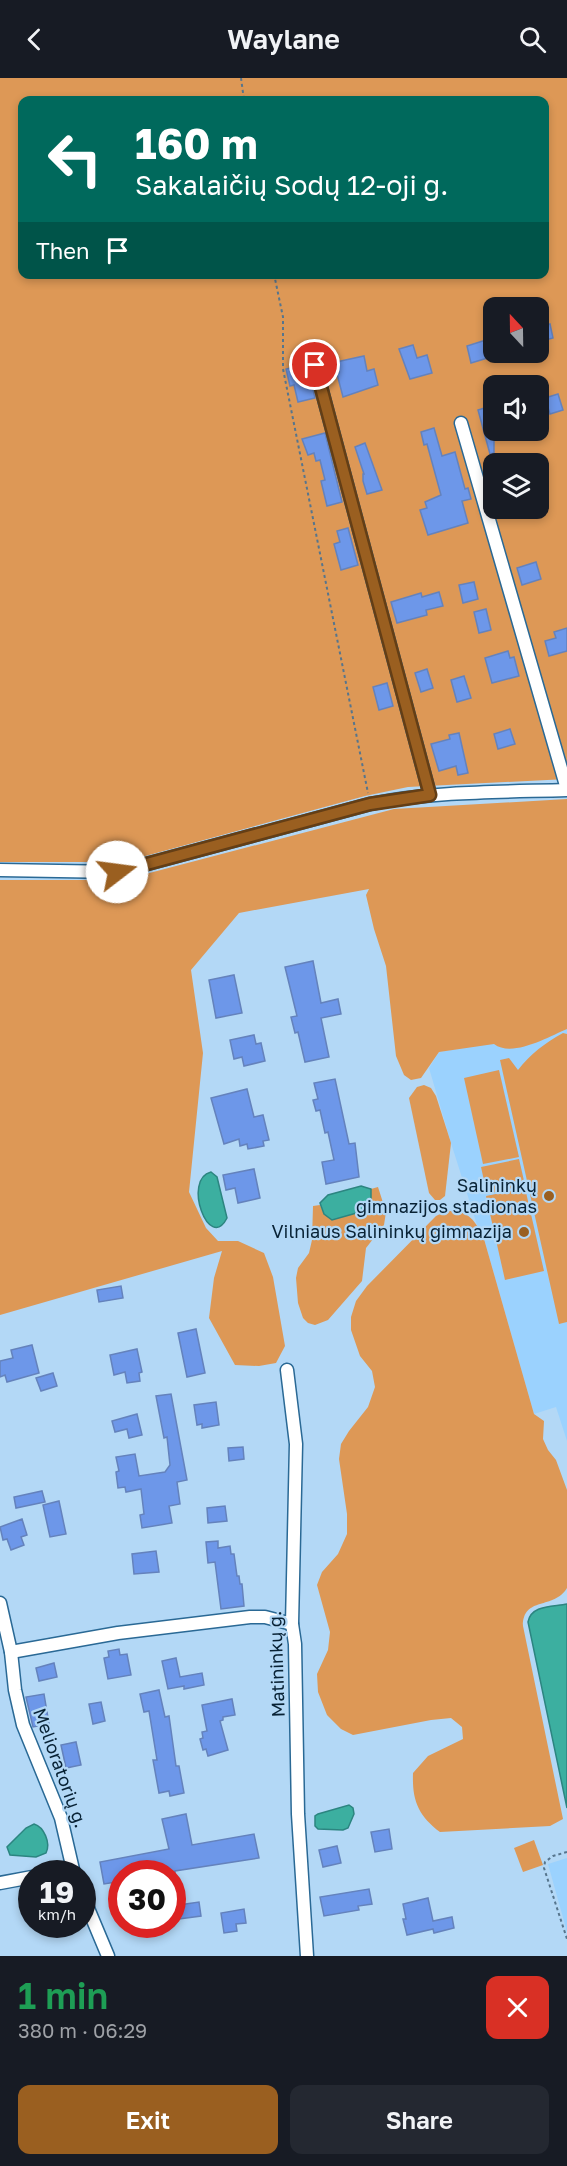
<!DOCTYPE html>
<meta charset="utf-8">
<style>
:root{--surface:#171b24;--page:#242831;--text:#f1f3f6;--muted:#9ea1a6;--accent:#9a5f20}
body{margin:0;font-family:"Golos Text",sans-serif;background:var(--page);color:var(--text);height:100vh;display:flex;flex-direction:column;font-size:22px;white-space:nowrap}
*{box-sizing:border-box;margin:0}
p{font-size:20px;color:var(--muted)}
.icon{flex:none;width:33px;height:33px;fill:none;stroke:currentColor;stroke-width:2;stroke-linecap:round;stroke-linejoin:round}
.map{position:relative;height:1878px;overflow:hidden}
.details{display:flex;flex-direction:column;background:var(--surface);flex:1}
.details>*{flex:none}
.banner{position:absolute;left:18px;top:18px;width:531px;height:183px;border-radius:12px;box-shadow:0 3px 9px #0003;background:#00695c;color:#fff;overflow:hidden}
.needle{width:39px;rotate:338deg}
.fabs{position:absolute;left:483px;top:219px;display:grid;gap:12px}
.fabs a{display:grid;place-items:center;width:66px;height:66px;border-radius:12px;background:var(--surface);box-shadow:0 3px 9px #0003;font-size:30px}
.speed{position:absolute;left:18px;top:1782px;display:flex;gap:12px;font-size:30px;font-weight:700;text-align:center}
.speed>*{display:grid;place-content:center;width:78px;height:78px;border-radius:50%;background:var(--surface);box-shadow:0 3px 9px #0003;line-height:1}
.speed small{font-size:15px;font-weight:400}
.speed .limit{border:9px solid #d22;background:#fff;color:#111}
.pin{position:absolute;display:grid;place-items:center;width:51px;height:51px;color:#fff;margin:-26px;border:3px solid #fff;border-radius:50%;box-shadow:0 2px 6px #0007}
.me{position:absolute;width:66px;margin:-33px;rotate:75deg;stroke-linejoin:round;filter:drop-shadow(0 0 4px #0008)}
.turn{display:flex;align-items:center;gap:21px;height:126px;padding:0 18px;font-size:27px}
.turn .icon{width:78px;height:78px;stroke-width:2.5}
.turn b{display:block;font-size:42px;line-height:51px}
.then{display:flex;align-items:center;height:57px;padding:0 18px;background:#0003;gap:12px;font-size:22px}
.round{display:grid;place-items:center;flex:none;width:63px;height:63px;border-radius:12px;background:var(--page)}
.overview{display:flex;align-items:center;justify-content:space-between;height:102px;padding:0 18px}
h1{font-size:36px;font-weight:600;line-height:45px;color:#1e9e55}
.cta{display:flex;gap:12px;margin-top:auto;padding:12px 18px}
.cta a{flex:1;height:69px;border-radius:12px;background:var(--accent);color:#fff;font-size:24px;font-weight:600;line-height:69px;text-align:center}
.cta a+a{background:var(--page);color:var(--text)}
header{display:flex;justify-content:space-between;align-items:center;height:78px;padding:0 18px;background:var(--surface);font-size:27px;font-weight:600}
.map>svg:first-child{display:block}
.built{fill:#9bd2fe}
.green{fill:#dd9856;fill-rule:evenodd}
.water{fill:#3cafa0;stroke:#2c8580;stroke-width:1.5}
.building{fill:#6d97e9;stroke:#6482bc;stroke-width:1.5}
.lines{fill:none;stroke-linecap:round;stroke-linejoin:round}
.minor-casing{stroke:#2a6995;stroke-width:15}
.path{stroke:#56758d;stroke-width:2;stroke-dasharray:3 3;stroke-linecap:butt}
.minor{stroke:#fff;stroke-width:12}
.route-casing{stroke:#643e15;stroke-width:15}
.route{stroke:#9a5f20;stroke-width:10}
.poi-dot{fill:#9a5f20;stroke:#b3d8f6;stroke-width:2}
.labels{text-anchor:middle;stroke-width:4.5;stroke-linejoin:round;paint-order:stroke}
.poi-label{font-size:18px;fill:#082235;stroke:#b3d8f6;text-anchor:end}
.street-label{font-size:18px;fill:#082235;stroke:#b3d8f6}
</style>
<header><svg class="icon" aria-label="back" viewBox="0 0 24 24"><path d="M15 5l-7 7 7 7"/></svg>Waylane<svg class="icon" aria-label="search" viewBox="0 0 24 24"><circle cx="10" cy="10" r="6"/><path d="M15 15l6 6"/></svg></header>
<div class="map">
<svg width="567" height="1878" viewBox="0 0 567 1878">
<rect width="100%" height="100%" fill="#b3d8f6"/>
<!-- built -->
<g class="built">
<path d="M567 951V1363L556 1329 534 1336 484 1161 477 1147 451 1065 429 990 439 974 494 965 529 967Z"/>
<path d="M567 1780V1854L548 1786Z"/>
</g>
<!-- green -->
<g class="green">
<path d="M0 0H567V701L408 709 365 718 138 780 87 784H0ZM22 22H544V196H22ZM494 230H538V274H494ZM494 308H538V352H494ZM494 386H538V430H494Z"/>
<path d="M567 721V951C548 959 512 980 494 966L439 974 421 1000 411 1002 404 997 396 978 386 888 374 851 366 817 369 811 239 835 191 892 203 975 189 1114 206 1150 218 1163H238L264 1175 273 1199 285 1268 276 1285 259 1288 235 1287 209 1240 214 1200 222 1173 0 1237V802H106L138 798 394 731Z"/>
<path d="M563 955 567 956V1244L559 1246 500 982 509 980 518 992C530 976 545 965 563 955Z"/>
<path d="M499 992 519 1079 483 1086 464 1000Z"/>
<path d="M424 1007 431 1010 436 1018 451 1065 445 1118 440 1122H435L429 1115 409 1020 417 1009Z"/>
<path d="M519 1081 525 1107 487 1116 481 1089Z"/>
<path d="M378 1109 386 1134 384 1147 366 1170 362 1203 328 1242 315 1247 308 1245 303 1240 298 1225 296 1200 298 1190 309 1175 312 1162 313 1128 320 1127 324 1136 371 1124V1111Z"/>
<path d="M525 1110 544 1193 505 1202 486 1118Z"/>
<path d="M446 1133C469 1132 475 1142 484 1161L534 1336 544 1343 543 1361 548 1372 556 1382 567 1412V1510C554 1532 523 1518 523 1548L563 1741 550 1748 440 1754C418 1737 412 1722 413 1695L428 1678 463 1661 462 1649 451 1640 431 1642 353 1657 341 1651 327 1637 318 1614 317 1596 328 1572 330 1554 317 1507 322 1494 338 1476 347 1456V1436L339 1381 341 1366 349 1353 368 1329 375 1309 372 1293 360 1278 351 1252V1239L356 1223 367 1208 436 1138Z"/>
<path d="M534 1762 543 1787 523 1794 514 1770Z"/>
</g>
<!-- water -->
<g class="water">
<path d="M211 1094 217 1099 227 1140C209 1175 182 1101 211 1094Z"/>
<path d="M361 1108 371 1111V1124L367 1132 332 1142 324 1136 320 1125 328 1117Z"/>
<path d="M567 1526V1730L528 1544C531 1527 552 1529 567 1526Z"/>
<path d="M349 1727 353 1730 354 1736 348 1750 343 1752 318 1751 315 1748V1738L318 1736Z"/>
<path d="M34 1746C44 1749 51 1765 46 1775L36 1779 10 1777 7 1769 26 1750Z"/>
</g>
<!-- building -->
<g class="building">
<path d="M550 246 553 260 538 264V249Z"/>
<path d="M486 262 491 279 471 285 467 268Z"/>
<path d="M413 267 417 280 427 277 432 295 410 301 399 271Z"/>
<path d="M364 278 367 293 374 291 378 307 343 319 337 296 339 295 336 284Z"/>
<path d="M307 286 315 320 298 324 294 307 290 308 286 291Z"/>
<path d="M558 316 563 332 550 336 545 320Z"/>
<path d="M494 327V375L490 376 478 332Z"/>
<path d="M434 350 442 378 455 374 465 411 468 410 471 421 462 423 468 445 428 457 420 432 427 430 425 424 441 417 427 366 424 367 421 354Z"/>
<path d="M325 355 342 424 327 428 321 403 325 402 320 382 316 383 314 375 308 377 302 361Z"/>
<path d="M365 365 382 412 367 416 363 403V396H364L355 369Z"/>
<path d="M348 450 358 487 341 492 334 466 340 464 337 453Z"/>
<path d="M536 484 541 501 522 507 517 490Z"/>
<path d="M474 504 478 521 463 525 459 507Z"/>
<path d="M439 514 443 528 426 532 427 537 397 545 391 524 421 515 422 519Z"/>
<path d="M486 531 491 552 479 555 474 534Z"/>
<path d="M567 550V573L549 578 545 563 556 560 554 554Z"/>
<path d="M508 573 510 580 514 579 519 598 492 605 485 580Z"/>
<path d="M427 591 433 610 421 614 415 595Z"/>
<path d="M464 598 471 620 457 624 451 602Z"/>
<path d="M387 605 393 628 379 632 373 609Z"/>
<path d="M510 651 515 666 498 671 494 656Z"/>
<path d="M459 655 468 695 458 697 456 688 439 693 431 666 450 661 449 657Z"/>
<path d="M313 883 321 925 338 921 341 936 321 940 329 979 305 984 298 954 295 955 291 939 297 938 285 889Z"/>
<path d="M234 897 242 935 216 940 209 902Z"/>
<path d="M254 957 256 966 261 965 265 983 244 988 242 979 234 981 230 962Z"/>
<path d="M335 1001 349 1066 355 1065 359 1099 326 1106 322 1084 334 1082 328 1054 325 1055 320 1032 316 1033 313 1022 318 1021 314 1005Z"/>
<path d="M247 1011 254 1039 263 1037 269 1062 263 1063 264 1068 248 1071 247 1066 240 1068 239 1061 224 1066 211 1020Z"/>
<path d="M254 1091 260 1120 238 1125 235 1110 226 1112 223 1097Z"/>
<path d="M121 1208 123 1220 99 1224 97 1212Z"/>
<path d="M196 1251 205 1295 187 1299 178 1255Z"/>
<path d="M32 1267 39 1295 7 1304 5 1297 0 1299V1283L13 1280 11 1272Z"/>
<path d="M137 1271 142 1294 139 1295 140 1303 127 1305 125 1294 114 1297 110 1277Z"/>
<path d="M53 1295 57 1308 41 1313 36 1300Z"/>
<path d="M171 1316 187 1402 177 1404 180 1426 169 1428 172 1445 142 1450 140 1437 144 1436 141 1411 126 1414 125 1409 118 1410 116 1394 119 1393 116 1379 135 1376 139 1398 165 1394 170 1387 167 1359 164 1360 156 1318Z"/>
<path d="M216 1324 219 1347 202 1350V1346L197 1347 194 1327Z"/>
<path d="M137 1336 142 1357 129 1360 127 1351 115 1354 112 1343Z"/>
<path d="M243 1369 244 1381 229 1383 228 1370Z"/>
<path d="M42 1413 45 1424 16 1430 14 1419Z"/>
<path d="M59 1423 66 1456 50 1459 43 1427Z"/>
<path d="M225 1428 227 1443 208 1445 207 1430Z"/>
<path d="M22 1441 27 1457 21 1459 24 1467 11 1472 7 1461 3 1462 0 1449Z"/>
<path d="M218 1463V1470L230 1468 231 1476H234L237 1498H239L240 1506H242L244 1528 221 1531 215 1484 208 1485 206 1464Z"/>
<path d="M156 1473 159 1494 134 1496 132 1476Z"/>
<path d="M119 1571 120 1577 127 1576 131 1597 108 1601 104 1580 109 1579 108 1573Z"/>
<path d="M176 1580 180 1599 202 1595 204 1607 184 1611V1608L168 1611 162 1583Z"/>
<path d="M54 1585 57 1599 39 1603 36 1590Z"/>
<path d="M159 1612 165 1639 169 1638 176 1688H179L184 1715 170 1718 169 1713 159 1715 153 1682H157L149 1633 144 1634 140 1616Z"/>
<path d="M44 1616 49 1646 33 1649 26 1619Z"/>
<path d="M232 1621 235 1637 223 1639V1642L220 1643 228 1672 208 1678 206 1671 203 1672 200 1661 203 1660 202 1654 207 1653 202 1627Z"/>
<path d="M101 1624 105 1643 93 1646 89 1626Z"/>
<path d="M76 1664 81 1687 66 1690 61 1667Z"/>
<path d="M186 1736 192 1767 254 1756 259 1780 175 1793V1796H122V1803L104 1806 100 1784 169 1771 162 1741Z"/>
<path d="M389 1751 392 1771 375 1774 371 1754Z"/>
<path d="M337 1768 341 1785 323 1789 319 1772Z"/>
<path d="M369 1811 372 1826 358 1828 359 1832 324 1838 320 1819Z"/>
<path d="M428 1820 433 1843 452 1839 454 1850 434 1855 433 1851 407 1857 403 1841H406L403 1826Z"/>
<path d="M199 1824 201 1838 172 1842V1828Z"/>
<path d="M244 1831 246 1845 236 1846 237 1853 224 1855 221 1835Z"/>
</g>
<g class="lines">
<defs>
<g id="minor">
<path d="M315 287 430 717"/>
<path d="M461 345 567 711"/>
<path d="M0 792 117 794 370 726C435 713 501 714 567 712"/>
<path d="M287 1292 296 1366 292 1546 295 1566 298 1736 307 1878"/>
<path d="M0 1525 11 1574 15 1612 23 1647 61 1740 74 1796"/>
<path d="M11 1574 118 1555 250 1539H265L292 1546"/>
<path d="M54 1796 73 1792"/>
<path d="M0 1805 32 1799"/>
<path d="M82 1816 108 1878"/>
</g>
</defs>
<!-- minor casing -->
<use href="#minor" class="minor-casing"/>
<!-- path -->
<g class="path">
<path d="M241 0 244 22"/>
<path d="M274 196 283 239V291L368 715"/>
<path d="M567 1774 553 1778 545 1784 544 1790 567 1861"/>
</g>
<!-- minor -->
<use href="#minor" class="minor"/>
</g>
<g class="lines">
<defs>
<path id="route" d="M117 794 370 726 430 717 315 287"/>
</defs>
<!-- route casing -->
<use href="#route" class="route-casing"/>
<!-- route -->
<use href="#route" class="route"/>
</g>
<!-- markers -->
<g class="poi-dot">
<circle cx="549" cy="1118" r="6"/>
<circle cx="524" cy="1154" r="6"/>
</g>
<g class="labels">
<!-- poi labels -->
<g class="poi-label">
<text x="537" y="1114">Salininkų<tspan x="537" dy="21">gimnazijos stadionas</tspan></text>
<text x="512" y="1160">Vilniaus Salininkų gimnazija</text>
</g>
<!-- street labels -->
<g class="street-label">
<text transform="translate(277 1586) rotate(-92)" y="6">Matininkų g.</text>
<text transform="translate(60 1690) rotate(70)" y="6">Melioratorių g.</text>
</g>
</g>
</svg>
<div class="fabs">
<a><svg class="needle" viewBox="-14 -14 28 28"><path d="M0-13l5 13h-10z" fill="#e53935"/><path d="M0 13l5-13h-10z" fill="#9ea1a6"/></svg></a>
<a><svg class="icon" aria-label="sound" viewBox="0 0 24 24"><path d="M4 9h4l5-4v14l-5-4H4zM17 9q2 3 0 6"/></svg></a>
<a><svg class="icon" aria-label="layers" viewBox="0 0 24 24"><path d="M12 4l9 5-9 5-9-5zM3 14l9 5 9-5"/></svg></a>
</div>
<div class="speed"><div>19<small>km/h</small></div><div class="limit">30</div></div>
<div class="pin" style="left:315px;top:287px;background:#d93025"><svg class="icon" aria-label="arrive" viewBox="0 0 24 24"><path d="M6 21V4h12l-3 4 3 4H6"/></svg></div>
<svg class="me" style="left:117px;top:794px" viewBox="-20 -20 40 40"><circle r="19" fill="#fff"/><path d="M0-13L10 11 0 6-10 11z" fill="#9a5f20"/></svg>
<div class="banner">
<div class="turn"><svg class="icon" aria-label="left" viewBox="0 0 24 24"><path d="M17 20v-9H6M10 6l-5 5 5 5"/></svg><div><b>160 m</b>Sakalaičių Sodų 12-oji g.</div></div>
<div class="then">Then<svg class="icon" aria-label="arrive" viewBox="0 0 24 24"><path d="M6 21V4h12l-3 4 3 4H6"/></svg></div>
</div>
</div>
<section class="details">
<div class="overview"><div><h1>1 min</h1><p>380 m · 06:29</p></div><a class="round" style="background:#d93025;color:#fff"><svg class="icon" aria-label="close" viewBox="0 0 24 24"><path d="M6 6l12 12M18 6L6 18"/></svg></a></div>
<div class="cta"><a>Exit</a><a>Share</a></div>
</section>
